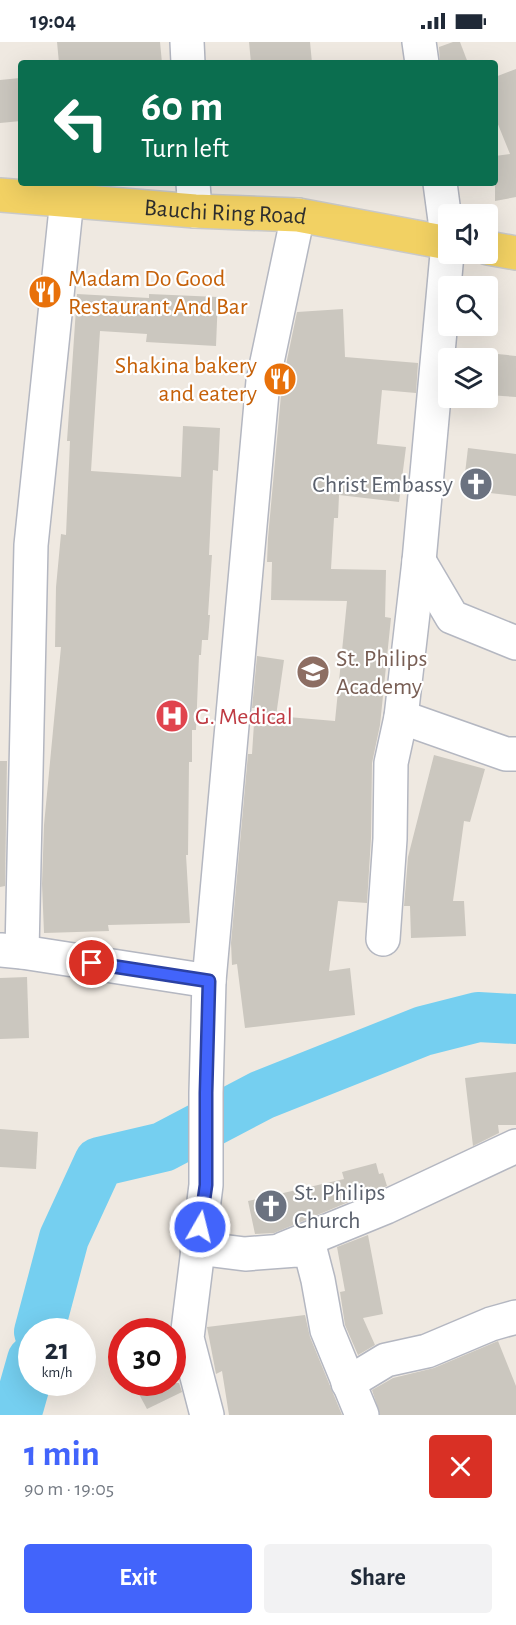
<!DOCTYPE html>
<meta charset="utf-8">
<style>
:root{--surface:#fff;--page:#f2f2f3;--text:#1f2937;--muted:#747a83;--accent:#4264fb}
body{margin:0;font-family:"Alegreya Sans",sans-serif;background:var(--page);color:var(--text);height:100vh;display:flex;flex-direction:column;font-size:22px;white-space:nowrap}
*{box-sizing:border-box;margin:0}
p{font-size:20px;color:var(--muted)}
.icon{flex:none;width:33px;height:33px;fill:none;stroke:currentColor;stroke-width:2;stroke-linecap:round;stroke-linejoin:round}
.map{position:relative;height:1373px;overflow:hidden}
.sheet{display:flex;flex-direction:column;background:var(--surface);flex:1}
.sheet>*{flex:none}
.guide{position:absolute;left:18px;top:18px;width:480px;height:126px;border-radius:6px;box-shadow:0 6px 24px #0002;background:#0b6e4f;color:#fff;overflow:hidden}
.controls{position:absolute;left:438px;top:162px;display:grid;gap:12px}
.controls a{display:grid;place-items:center;width:60px;height:60px;border-radius:6px;background:var(--surface);box-shadow:0 6px 24px #0002;font-size:30px}
.speed{position:absolute;left:18px;top:1276px;display:flex;gap:12px;font-size:30px;font-weight:700;text-align:center}
.speed>*{display:grid;place-content:center;width:78px;height:78px;border-radius:50%;background:var(--surface);box-shadow:0 6px 24px #0002;line-height:1}
.speed small{font-size:15px;font-weight:400}
.speed .limit{border:9px solid #d22;background:#fff;color:#111}
.pin{position:absolute;display:grid;place-items:center;width:51px;height:51px;color:#fff;margin:-26px;border:3px solid #fff;border-radius:50%;box-shadow:0 2px 6px #0007}
.me{position:absolute;width:66px;margin:-33px;rotate:8deg;stroke-linejoin:round;filter:drop-shadow(0 0 4px #0008)}
.turn{display:flex;align-items:center;gap:21px;height:126px;padding:0 24px;font-size:27px}
.turn .icon{width:78px;height:78px;stroke-width:2.5}
.turn b{display:block;font-size:42px;line-height:51px}
.round{display:grid;place-items:center;flex:none;width:63px;height:63px;border-radius:6px;background:var(--page)}
.head{display:flex;align-items:center;justify-content:space-between;height:102px;padding:0 24px}
h1{font-size:36px;font-weight:700;line-height:45px;color:var(--accent)}
.primary-button{display:flex;gap:12px;margin-top:auto;padding:12px 24px}
.primary-button a{flex:1;height:69px;border-radius:6px;background:var(--accent);color:#fff;font-size:24px;font-weight:700;line-height:69px;text-align:center}
.primary-button a+a{background:var(--page);color:var(--text)}
.status{display:flex;justify-content:space-between;align-items:center;height:42px;padding:0 30px;background:var(--surface);direction:ltr}
.status svg{height:16px;fill:currentColor}
.map>svg:first-child{display:block}
.lines{fill:none;stroke-linecap:round;stroke-linejoin:round}
.river{stroke:#75cff0;stroke-width:50}
.building{fill:#cbc7bf}
.minor-casing{stroke:#b4b7c1;stroke-width:36}
.major-casing{stroke:#c9c9c9;stroke-width:36}
.minor{stroke:#fff;stroke-width:33}
.major{stroke:#f2d163;stroke-width:33}
.route-casing{stroke:#2b41a3;stroke-width:15}
.route{stroke:#4264fb;stroke-width:10}
.labels{text-anchor:middle;stroke-width:4.5;stroke-linejoin:round;paint-order:stroke}
.street-label{font-size:24px;fill:#2e2e2e;stroke:#fff}
.food-label{font-size:24px;fill:#c56008;stroke:#fff;text-anchor:start}
.worship-label{font-size:24px;fill:#5b616d;stroke:#fff;text-anchor:end}
.education-label{font-size:24px;fill:#785e54;stroke:#fff;text-anchor:start}
.health-label{font-size:24px;fill:#be3a42;stroke:#fff;text-anchor:start}
</style>
<div class="status"><b>19:04</b><svg viewBox="0 0 49 12"><path d="M0 12V9h3v3zM5 12V6h3v6zM10 12V3h3v9zM15 12V0h3v12zM26 1h20v11H26zM47 4h2v5h-2z"/></svg></div>
<div class="map">
<svg width="516" height="1373" viewBox="0 0 516 1373">
<rect width="100%" height="100%" fill="#efe9e1"/>
<g class="lines">
<!-- river -->
<g class="river">
<path d="M39 1290 64 1196 99 1120 163 1105 262 1053 423 989 478 975 516 977"/>
<path d="M6 1373 19 1364 32 1318"/>
</g>
</g>
<!-- building -->
<g class="building">
<path d="M57 0H160L162 21H59Z"/>
<path d="M249 0H310L312 21H251Z"/>
<path d="M453 0H460L468 21H440L439 5Z"/>
<path d="M516 27V155L495 159V114L510 112 495 75V35Z"/>
<path d="M20 36 21 79 0 81V38Z"/>
<path d="M77 252 149 256V252L218 255 216 304 146 300 147 292 100 289 91 429 181 435 183 384 220 386 218 429 213 428 209 513H212L208 573H210L208 598H202L201 613H199L196 688H192V720H189L188 813H186L190 881 108 883 109 889 44 891 42 842 44 783 61 605H55L56 545 61 492 66 493 70 399H67Z"/>
<path d="M343 267 345 315 418 321 416 351 382 348 377 402 406 405 399 460 339 453 338 476H334L331 527 386 528 385 575 391 576 380 683 372 721 371 796 367 861 338 859 329 929 350 926 355 973 245 986 237 922 232 923 231 901 248 712H252L255 666H252L257 614 284 618 276 674 335 679 347 559 271 558 272 520H267L268 496 282 342 297 270Z"/>
<path d="M488 311 516 314V355L488 353Z"/>
<path d="M468 406 516 412V454L463 448Z"/>
<path d="M434 713 485 727 470 780 464 779 453 859H464L466 894 411 896 410 864H404L408 815Z"/>
<path d="M0 719H7L5 844 0 845Z"/>
<path d="M27 935 29 996 0 997V936Z"/>
<path d="M516 1030V1083H498L499 1091 473 1104 465 1036Z"/>
<path d="M0 1087 38 1090 36 1127 0 1125Z"/>
<path d="M376 1121 379 1132 383 1131 387 1144 274 1191 255 1192 248 1159 344 1137 342 1130Z"/>
<path d="M368 1193 383 1272 363 1276 375 1303 358 1313 345 1283 340 1250 345 1249 337 1205Z"/>
<path d="M305 1273 310 1295 342 1373H229L222 1329 216 1332 207 1285Z"/>
<path d="M498 1299 516 1344V1373H380L372 1348 393 1336 434 1326Z"/>
<path d="M133 1341H179L182 1350 147 1367Z"/>
</g>
<g class="lines">
<defs>
<g id="minor">
<path d="M187 0 188 21"/>
<path d="M419 0 422 21"/>
<path d="M193 141 195 169"/>
<path d="M419 519 452 575 516 601"/>
<path d="M401 675 506 712H516"/>
<path d="M383 897 390 797 391 721 401 675 419 519 448 201 440 141"/>
<path d="M1 908 22 910 209 939"/>
<path d="M22 910 31 503 67 157"/>
<path d="M197 1206 245 1212 310 1207 318 1238 327 1288 362 1373"/>
<path d="M283 1207 386 1165 516 1104"/>
<path d="M348 1341 386 1318 427 1309 491 1282 516 1275"/>
<path d="M207 1373 187 1296 206 1143V1051L209 939 263 339 298 173"/>
</g>
<g id="major">
<path id="s1" d="M0 153 195 169 298 173 448 201"/>
<path d="M488 206 516 211"/>
</g>
</defs>
<!-- minor casing -->
<use href="#minor" class="minor-casing"/>
<!-- major casing -->
<use href="#major" class="major-casing"/>
<!-- minor -->
<use href="#minor" class="minor"/>
<!-- major -->
<use href="#major" class="major"/>
</g>
<g class="lines">
<defs>
<path id="route" d="M92 921 209 939 206 1051V1143L200 1185"/>
</defs>
<!-- route casing -->
<use href="#route" class="route-casing"/>
<!-- route -->
<use href="#route" class="route"/>
</g>
<!-- icons -->
<defs>
<symbol id="restaurant-disc" viewBox="-11 -11 22 22"><circle r="9.5" fill="#e8710a" stroke="#fff"/><path d="M-5-6h1v4h1v-4h1v4h1v-4h1v5L-1.5 .5V6h-2V.5L-5-1ZM5-6V6H3V1.5H1.5Q1.5-4 5-6Z" fill="#fff"/></symbol>
<symbol id="church-disc" viewBox="-11 -11 22 22"><circle r="9.5" fill="#6b7280" stroke="#fff"/><path d="M-1.2-6h2.4v3.5h3.3v2.4h-3.3V6h-2.4V-.1h-3.3v-2.4h3.3Z" fill="#fff"/></symbol>
<symbol id="school-disc" viewBox="-11 -11 22 22"><circle r="9.5" fill="#8d6e63" stroke="#fff"/><path d="M0-5L7-2L0 1L-7-2ZM-4 1L0 2.5L4 1V4Q0 6-4 4Z" fill="#fff"/></symbol>
<symbol id="hospital-disc" viewBox="-11 -11 22 22"><circle r="9.5" fill="#e0444e" stroke="#fff"/><path d="M-5-5h3v3.5h4V-5h3V5h-3V1.5h-4V5h-3Z" fill="#fff"/></symbol>
</defs>
<g fill-rule="evenodd">
<use href="#restaurant-disc" x="26" y="231" width="38" height="38"/>
<use href="#restaurant-disc" x="261" y="318" width="38" height="38"/>
<use href="#church-disc" x="457" y="423" width="38" height="38"/>
<use href="#school-disc" x="294" y="611" width="38" height="38"/>
<use href="#hospital-disc" x="153" y="655" width="38" height="38"/>
<use href="#church-disc" x="252" y="1145" width="38" height="38"/>
</g>
<g class="labels">
<!-- street labels -->
<g class="street-label">
<text dy="8" stroke="none"><textPath href="#s1" startOffset="226">Bauchi Ring Road</textPath></text>
</g>
<!-- food labels -->
<g class="food-label">
<text x="68" y="244">Madam Do Good<tspan x="68" dy="28">Restaurant And Bar</tspan></text>
<text x="257" y="331" text-anchor="end">Shakina bakery<tspan x="257" dy="28">and eatery</tspan></text>
</g>
<!-- worship labels -->
<g class="worship-label">
<text x="453" y="450">Christ Embassy</text>
<text x="294" y="1158" text-anchor="start">St. Philips<tspan x="294" dy="28">Church</tspan></text>
</g>
<!-- education labels -->
<g class="education-label">
<text x="336" y="624">St. Philips<tspan x="336" dy="28">Academy</tspan></text>
</g>
<!-- health labels -->
<g class="health-label">
<text x="195" y="682">G. Medical</text>
</g>
</g>
</svg>
<div class="controls">
<a><svg class="icon" aria-label="sound" viewBox="0 0 24 24"><path d="M4 9h4l5-4v14l-5-4H4zM17 9q2 3 0 6"/></svg></a>
<a><svg class="icon" aria-label="search" viewBox="0 0 24 24"><circle cx="10" cy="10" r="6"/><path d="M15 15l6 6"/></svg></a>
<a><svg class="icon" aria-label="layers" viewBox="0 0 24 24"><path d="M12 4l9 5-9 5-9-5zM3 14l9 5 9-5"/></svg></a>
</div>
<div class="speed"><div>21<small>km/h</small></div><div class="limit">30</div></div>
<div class="pin" style="left:92px;top:921px;background:#d93025"><svg class="icon" aria-label="arrive" viewBox="0 0 24 24"><path d="M6 21V4h12l-3 4 3 4H6"/></svg></div>
<svg class="me" style="left:200px;top:1185px" viewBox="-20 -20 40 40"><circle r="17" fill="#4264fb" stroke="#fff" stroke-width="3"/><path d="M0-11L8 9 0 5-8 9z" fill="#fff"/></svg>
<div class="guide">
<div class="turn"><svg class="icon" aria-label="left" viewBox="0 0 24 24"><path d="M17 20v-9H6M10 6l-5 5 5 5"/></svg><div><b>60 m</b>Turn left</div></div>
</div>
</div>
<section class="sheet">
<div class="head"><div><h1>1 min</h1><p>90 m · 19:05</p></div><a class="round" style="background:#d93025;color:#fff"><svg class="icon" aria-label="close" viewBox="0 0 24 24"><path d="M6 6l12 12M18 6L6 18"/></svg></a></div>
<div class="primary-button"><a>Exit</a><a>Share</a></div>
</section>
